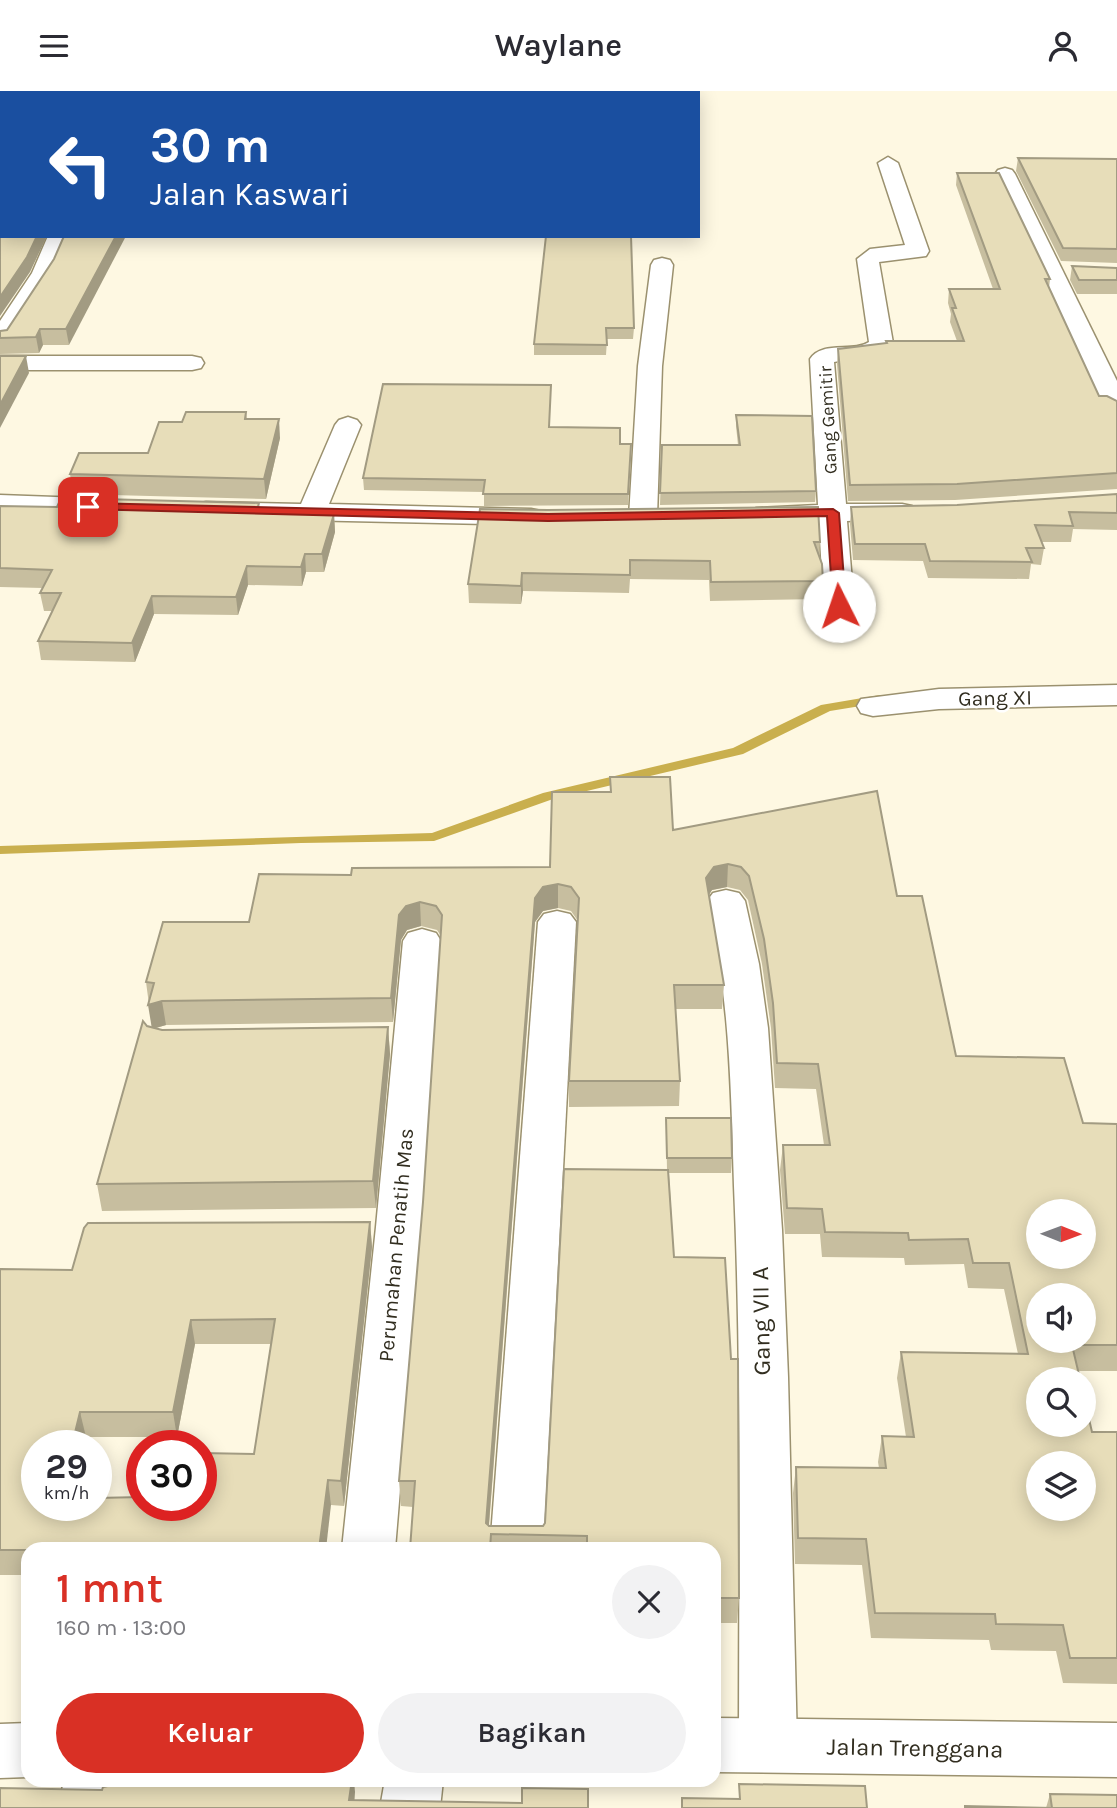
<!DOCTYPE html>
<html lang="id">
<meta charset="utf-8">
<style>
:root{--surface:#fff;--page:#f2f2f3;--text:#2b2b33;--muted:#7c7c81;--accent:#d93025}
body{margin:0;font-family:Karla,sans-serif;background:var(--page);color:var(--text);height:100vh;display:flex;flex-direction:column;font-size:26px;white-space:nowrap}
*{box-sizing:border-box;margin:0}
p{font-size:23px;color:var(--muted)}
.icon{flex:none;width:38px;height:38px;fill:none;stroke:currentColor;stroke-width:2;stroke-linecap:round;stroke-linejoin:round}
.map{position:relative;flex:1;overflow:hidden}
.details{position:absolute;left:21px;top:1451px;width:700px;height:245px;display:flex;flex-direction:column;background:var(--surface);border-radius:21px;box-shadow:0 4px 18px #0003}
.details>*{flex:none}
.top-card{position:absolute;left:0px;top:0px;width:700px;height:147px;box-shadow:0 4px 18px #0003;background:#1a4fa0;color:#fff;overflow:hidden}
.needle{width:46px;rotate:91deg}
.fabs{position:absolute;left:1026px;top:1108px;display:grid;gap:14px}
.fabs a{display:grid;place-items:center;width:70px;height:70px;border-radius:50%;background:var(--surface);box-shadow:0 4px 18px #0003;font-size:35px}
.speed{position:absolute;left:21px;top:1339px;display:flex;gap:14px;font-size:35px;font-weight:700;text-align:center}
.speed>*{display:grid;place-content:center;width:91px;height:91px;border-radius:50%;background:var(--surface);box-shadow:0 4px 18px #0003;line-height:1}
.speed small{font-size:18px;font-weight:400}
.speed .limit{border:10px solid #d22;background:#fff;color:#111}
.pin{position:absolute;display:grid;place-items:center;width:60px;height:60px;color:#fff;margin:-30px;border-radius:14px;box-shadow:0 4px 10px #0006}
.me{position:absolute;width:77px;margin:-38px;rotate:356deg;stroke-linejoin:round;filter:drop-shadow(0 0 5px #0008)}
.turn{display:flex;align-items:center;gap:24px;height:147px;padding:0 35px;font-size:32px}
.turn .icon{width:91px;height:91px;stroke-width:2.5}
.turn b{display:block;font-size:49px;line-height:60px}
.round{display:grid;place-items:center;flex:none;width:74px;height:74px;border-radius:37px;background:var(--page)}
.head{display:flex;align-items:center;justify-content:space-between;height:119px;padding:0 35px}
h1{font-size:42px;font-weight:600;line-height:52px;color:var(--accent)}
.button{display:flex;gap:14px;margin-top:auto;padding:14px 35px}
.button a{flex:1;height:80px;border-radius:42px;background:var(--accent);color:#fff;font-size:28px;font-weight:600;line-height:80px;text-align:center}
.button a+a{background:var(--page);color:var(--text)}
header{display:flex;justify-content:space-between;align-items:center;height:91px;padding:0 35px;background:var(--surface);font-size:32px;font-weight:600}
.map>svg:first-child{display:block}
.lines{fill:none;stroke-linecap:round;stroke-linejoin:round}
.stream{fill:#c9af4e;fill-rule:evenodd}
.street-casing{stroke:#9b916f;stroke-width:3}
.secondary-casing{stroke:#9b916f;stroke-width:3}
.street{fill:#fff;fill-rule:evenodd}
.secondary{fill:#fff;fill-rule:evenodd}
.wall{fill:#c7be9f;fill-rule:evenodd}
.shaded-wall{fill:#a29b82}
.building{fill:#e7ddb9;stroke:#a29b82;stroke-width:2;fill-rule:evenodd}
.route{fill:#d93025;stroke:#8d1f18;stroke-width:2}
.labels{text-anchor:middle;stroke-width:5;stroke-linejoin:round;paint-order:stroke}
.far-street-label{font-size:18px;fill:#322e20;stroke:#fff}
.street-label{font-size:21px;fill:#322e20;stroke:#fff}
.near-street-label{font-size:24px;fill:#322e20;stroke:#fff}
</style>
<header><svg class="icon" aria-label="menu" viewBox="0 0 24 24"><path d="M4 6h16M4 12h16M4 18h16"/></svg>Waylane<svg class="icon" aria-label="person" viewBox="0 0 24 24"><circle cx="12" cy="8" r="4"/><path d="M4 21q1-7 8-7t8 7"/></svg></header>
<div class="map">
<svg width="1117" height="1717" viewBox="0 0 1117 1717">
<rect width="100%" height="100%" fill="#fef8e2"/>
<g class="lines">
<!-- stream -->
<path class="stream" d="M880 604 887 608 885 611 830 620 743 663 553 708 434 750 301 752 0 763V755L432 742 543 702 733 657 821 614Z"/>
<defs>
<g id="street">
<path d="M888 66 898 72 929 160 926 165 879 171 893 252C878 273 856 266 834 271L846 413H902L912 415 916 421 912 427 847 430 854 515 850 521 839 524 828 521 824 515 819 431H766L756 429 752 423 756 417 818 414 810 268C823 249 852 262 869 251L857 168 870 158 905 154 878 72Z"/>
<path d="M1005 77 1012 79 1015 83 1117 290V324L1108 321 1104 316 995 83 998 79Z"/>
<path d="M48 145H70L54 182 8 253 0 255V230L32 182Z"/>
<path d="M662 167 670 169 673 174 662 275 657 426 653 432 643 434 633 432 629 426 638 275 651 174 654 169Z"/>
<path d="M0 265H192L201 267 204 272 201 277 192 279H0Z"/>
<path d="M348 326 357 329 361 334 329 413 531 418 541 420 545 426 541 432 531 434 206 427 196 425 192 419 196 413 206 411 301 413 335 334 339 329Z"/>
<path d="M0 404 111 408 121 410 125 416 121 422 111 424 0 420Z"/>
<path d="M1117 594V614L939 618 873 625 861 622 857 615 861 608 939 598Z"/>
<path d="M726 799 739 802 745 810 759 873 768 937 782 1139 788 1286 797 1653 788 1672 768 1680 748 1672 739 1653C739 1467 742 1281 734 1095 731 999 730 904 707 810L713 802Z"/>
<path d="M557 820 570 823 576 831 543 1458H490L538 831 544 823Z"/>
<path d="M422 838 436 842 441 850 422 1136 395 1458H342L376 1136 403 850 408 842Z"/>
<path d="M65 1689H123L116 1717H56Z"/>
<path d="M385 1689H443L440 1717H380Z"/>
</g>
<g id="secondary">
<path d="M714 1627 1117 1632V1686L714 1681Z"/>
<path d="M28 1632V1686L0 1687V1633Z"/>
</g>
</defs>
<!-- street casing -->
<use href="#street" class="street-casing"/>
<!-- secondary casing -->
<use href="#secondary" class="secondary-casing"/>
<!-- street -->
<use href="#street" class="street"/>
<!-- secondary -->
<use href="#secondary" class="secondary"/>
</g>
<!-- wall -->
<g class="wall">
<path d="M1018 67 1117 68V172L1061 170 1016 80Z"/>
<path d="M957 82 1050 188 1049 197 1099 305 1117 310V398L955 409 848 410 837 273 838 258 886 252V250H957L950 231 951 223 948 212 949 198H993L956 94Z"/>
<path d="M64 145 69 254H43L39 262 0 263V240L7 239 54 168Z"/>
<path d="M546 145 634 237 633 248H607L606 264H534V253Z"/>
<path d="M1072 175 1117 177V203H1077L1070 189Z"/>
<path d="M551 294 549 336 620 353H631L628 414 484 415V401L364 399 363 387Z"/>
<path d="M246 321 247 328 280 347 266 408 73 403 70 383 148 362 182 331Z"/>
<path d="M736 324 816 400 815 411 660 414 662 354H738L736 335Z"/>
<path d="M1117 403V439L1073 438 1071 451H1041L1044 457 1041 474 1031 473 1029 488 928 487 923 470 853 469 850 433 851 416 957 414Z"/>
<path d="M259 412 260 422 334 423 335 441 324 481H306L302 495 248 494 238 524 154 523 135 571 41 569 38 550 52 520H44L40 502 43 497 0 496V415L57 416Z"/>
<path d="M480 418 820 451 819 465 823 490 821 508 710 510 709 489 630 488 629 502 523 500 521 513 469 512 468 493Z"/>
<path d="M673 739 897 805 956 965 1083 1032 1117 1033V1280H1078L1092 1341H1117V1593L1063 1592 1056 1560 991 1559 989 1549 871 1547 862 1474 795 1473 793 1402 796 1376 879 1377 878 1371 882 1345 906 1346 897 1287 901 1261 1018 1263 1004 1198 968 1197 964 1173 905 1174 904 1167 822 1166 820 1143H785L780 1079 783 1054H824L816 998 775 997 771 937 762 873 748 809 740 799 727 796 712 799 709 804 724 894 722 918H675L680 990 679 1015 569 1016V990L578 830 571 820 558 817 543 820 535 831 489 1435H543L545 1432 667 1079 666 1027 732 1067 731 1082H669L674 1166 739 1507 737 1532H714V1458H410L413 1416 401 1415 399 1390 423 1111 441 845 437 839 421 835 407 839 401 849 393 931 166 934 156 937 162 939 388 936 390 963 376 1117 102 1120 97 1093 147 935 152 936 146 891 249 831 351 784 550 776Z"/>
<path d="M370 1131 372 1156 344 1415 331 1414 28 1458V1484H0V1178L72 1179ZM195 1253H271L254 1363 142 1414H37L86 1346H177Z"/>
<path d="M1050 1703 1117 1717H965V1715L1046 1717Z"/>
</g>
<!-- shaded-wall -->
<g class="shaded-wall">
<path d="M37 145H47L30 181 0 225V206Z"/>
<path d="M116 145H126L69 254 66 238Z"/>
<path d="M40 238 43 254 39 262 36 246Z"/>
<path d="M26 265 29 282 0 337V314Z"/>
<path d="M279 328 280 347 266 408 264 388Z"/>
<path d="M334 423 335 441 324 481 322 463Z"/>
<path d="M305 463 306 481 302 495 301 476Z"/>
<path d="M247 475 248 494 238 524 236 506Z"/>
<path d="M522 482 523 500 521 513V495Z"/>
<path d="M152 505 154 523 135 571 132 552Z"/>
<path d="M728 773 727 796 712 799 704 811 706 787 714 776Z"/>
<path d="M558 793V817L543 820 535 831 487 1458 486 1432 535 807 543 796Z"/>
<path d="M420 811 421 835 407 839 401 849 393 931 391 907 399 824 406 815Z"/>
<path d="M162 910 166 934 152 938 148 914Z"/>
<path d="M388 936 390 963 376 1117 373 1090Z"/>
<path d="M370 1131 372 1156 344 1415 341 1390Z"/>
<path d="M191 1229 195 1253 177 1346 173 1321Z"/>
<path d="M80 1321 86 1346 84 1354H72Z"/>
<path d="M328 1389 331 1414 326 1458H319Z"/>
<path d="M352 1689H354L355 1701 354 1717 349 1709Z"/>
</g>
<!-- building -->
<g class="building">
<path d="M1018 67 1117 68V158L1063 157Z"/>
<path d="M957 82H999L1050 188H1045L1099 305H1107L1117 310V382L957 393 850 394 838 258 887 252 886 250H964L952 217H956L949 198H1000Z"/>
<path d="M0 83H2V145H37L27 166 0 206Z"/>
<path d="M64 145H116L66 238H40L36 246 0 247V240L7 239 54 168Z"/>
<path d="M546 145H631L634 237H606L607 254 534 253Z"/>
<path d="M1072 175 1117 177V189H1079Z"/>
<path d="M0 265H26L0 314Z"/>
<path d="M383 293 551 294 549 336 620 337V353H631L628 403H483L485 389 363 387Z"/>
<path d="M186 321H246L245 328H279L264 388 70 383 79 362H148L159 331H182Z"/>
<path d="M736 324 812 325 816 400 660 402 662 354H740Z"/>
<path d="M1117 403V422L1069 421 1073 435 1035 434 1044 457H1026L1032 471 930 470 925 453H855L851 416 957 414Z"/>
<path d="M61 407 259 412 256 422 334 423 322 463H305L301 476 247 475 236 506 152 505 132 552 38 550 61 502H40L52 479 0 477V415L57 416Z"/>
<path d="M818 416 820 451H814L822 473 823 490 711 491 710 470 630 469V484L522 482 521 495 468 493 480 418 548 419Z"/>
<path d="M610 686H670L673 739 877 700 897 805H922L956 965 1064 967 1083 1032 1117 1033V1254H1072L1080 1288H1038V1334H1083V1302L1092 1341H1117V1567H1070L1063 1534 996 1533 995 1523 875 1522 866 1448 798 1447 796 1376 886 1377 882 1345 914 1346 901 1261 1028 1263 1009 1172H973L968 1148 909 1149 908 1142 825 1141 822 1118 787 1117 783 1054H830L818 973 777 972 773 912 764 848 749 785 741 776 728 773 714 776 706 787 724 894H674L680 990H569L579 807 571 796 558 793 543 796 535 807 486 1432 489 1435H543L545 1432 564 1078 668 1079 674 1166 725 1167 731 1268H738L739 1507H714V1458H587V1445L491 1443 490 1458H410L415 1390H399L423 1111 442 824 436 815 420 811 406 815 399 824 391 907 162 910 148 914 154 892 146 891 163 831H249L259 783 351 784 352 777 550 776 552 701H611ZM1038 1120H1083V1166H1038ZM1038 1204H1083V1250H1038ZM1038 1372H1083V1418H1038Z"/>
<path d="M143 930 147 935 162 939 388 936 373 1090 97 1093Z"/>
<path d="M666 1027H731L732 1067H667Z"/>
<path d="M370 1131 341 1390 328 1389 319 1458H28V1459H0V1178L72 1179 84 1137 88 1132ZM275 1228 254 1363 201 1362V1414H142V1406L96 1407V1414H37V1354H72L80 1321H173L191 1229Z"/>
<path d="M114 1689H352L349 1709 522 1712V1697L588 1698V1717H0V1697L102 1699 103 1696 113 1694Z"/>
<path d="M739 1693 865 1695 867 1717H682V1707L740 1708Z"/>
<path d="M1050 1703 1117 1704V1717H965V1715L1052 1717Z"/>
</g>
<!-- route -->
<path class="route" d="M88 412 548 423 833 418 839 422 846 515 839 519 833 515 827 425 548 430 84 418 82 416Z"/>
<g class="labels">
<!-- far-street labels -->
<g class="far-street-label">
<text transform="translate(828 329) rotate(-93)" y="6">Gang Gemitir</text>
</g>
<!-- street labels -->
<g class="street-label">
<text transform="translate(995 607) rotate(-1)" y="7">Gang XI</text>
<text transform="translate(396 1154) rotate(-85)" y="7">Perumahan Penatih Mas</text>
</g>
<!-- near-street labels -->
<g class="near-street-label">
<text transform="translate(761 1230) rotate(-91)" y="8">Gang VII A</text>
<text transform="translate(915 1657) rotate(1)" y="8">Jalan Trenggana</text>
</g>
</g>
</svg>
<div class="fabs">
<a><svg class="needle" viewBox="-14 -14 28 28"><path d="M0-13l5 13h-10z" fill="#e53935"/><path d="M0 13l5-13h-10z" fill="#7c7c81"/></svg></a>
<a><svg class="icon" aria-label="sound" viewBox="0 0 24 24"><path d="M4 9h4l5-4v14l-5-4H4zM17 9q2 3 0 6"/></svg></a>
<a><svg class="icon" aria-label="search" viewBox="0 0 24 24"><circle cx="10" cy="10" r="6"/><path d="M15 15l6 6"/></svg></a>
<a><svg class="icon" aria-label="layers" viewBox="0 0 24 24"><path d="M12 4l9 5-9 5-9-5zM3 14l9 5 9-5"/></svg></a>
</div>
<div class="speed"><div>29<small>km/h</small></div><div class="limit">30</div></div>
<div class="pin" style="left:88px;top:416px;background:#d93025"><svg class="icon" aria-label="arrive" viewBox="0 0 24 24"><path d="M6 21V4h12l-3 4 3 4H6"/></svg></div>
<svg class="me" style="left:839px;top:515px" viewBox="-20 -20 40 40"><circle r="19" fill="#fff"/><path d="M0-13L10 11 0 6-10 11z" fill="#d93025"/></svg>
<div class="top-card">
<div class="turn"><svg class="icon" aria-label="left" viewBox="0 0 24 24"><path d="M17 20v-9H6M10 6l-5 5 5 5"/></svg><div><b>30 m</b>Jalan Kaswari</div></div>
</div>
<section class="details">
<div class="head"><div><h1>1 mnt</h1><p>160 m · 13:00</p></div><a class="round"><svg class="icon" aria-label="close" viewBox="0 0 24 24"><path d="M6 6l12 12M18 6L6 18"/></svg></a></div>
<div class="button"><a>Keluar</a><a>Bagikan</a></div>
</section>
</div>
